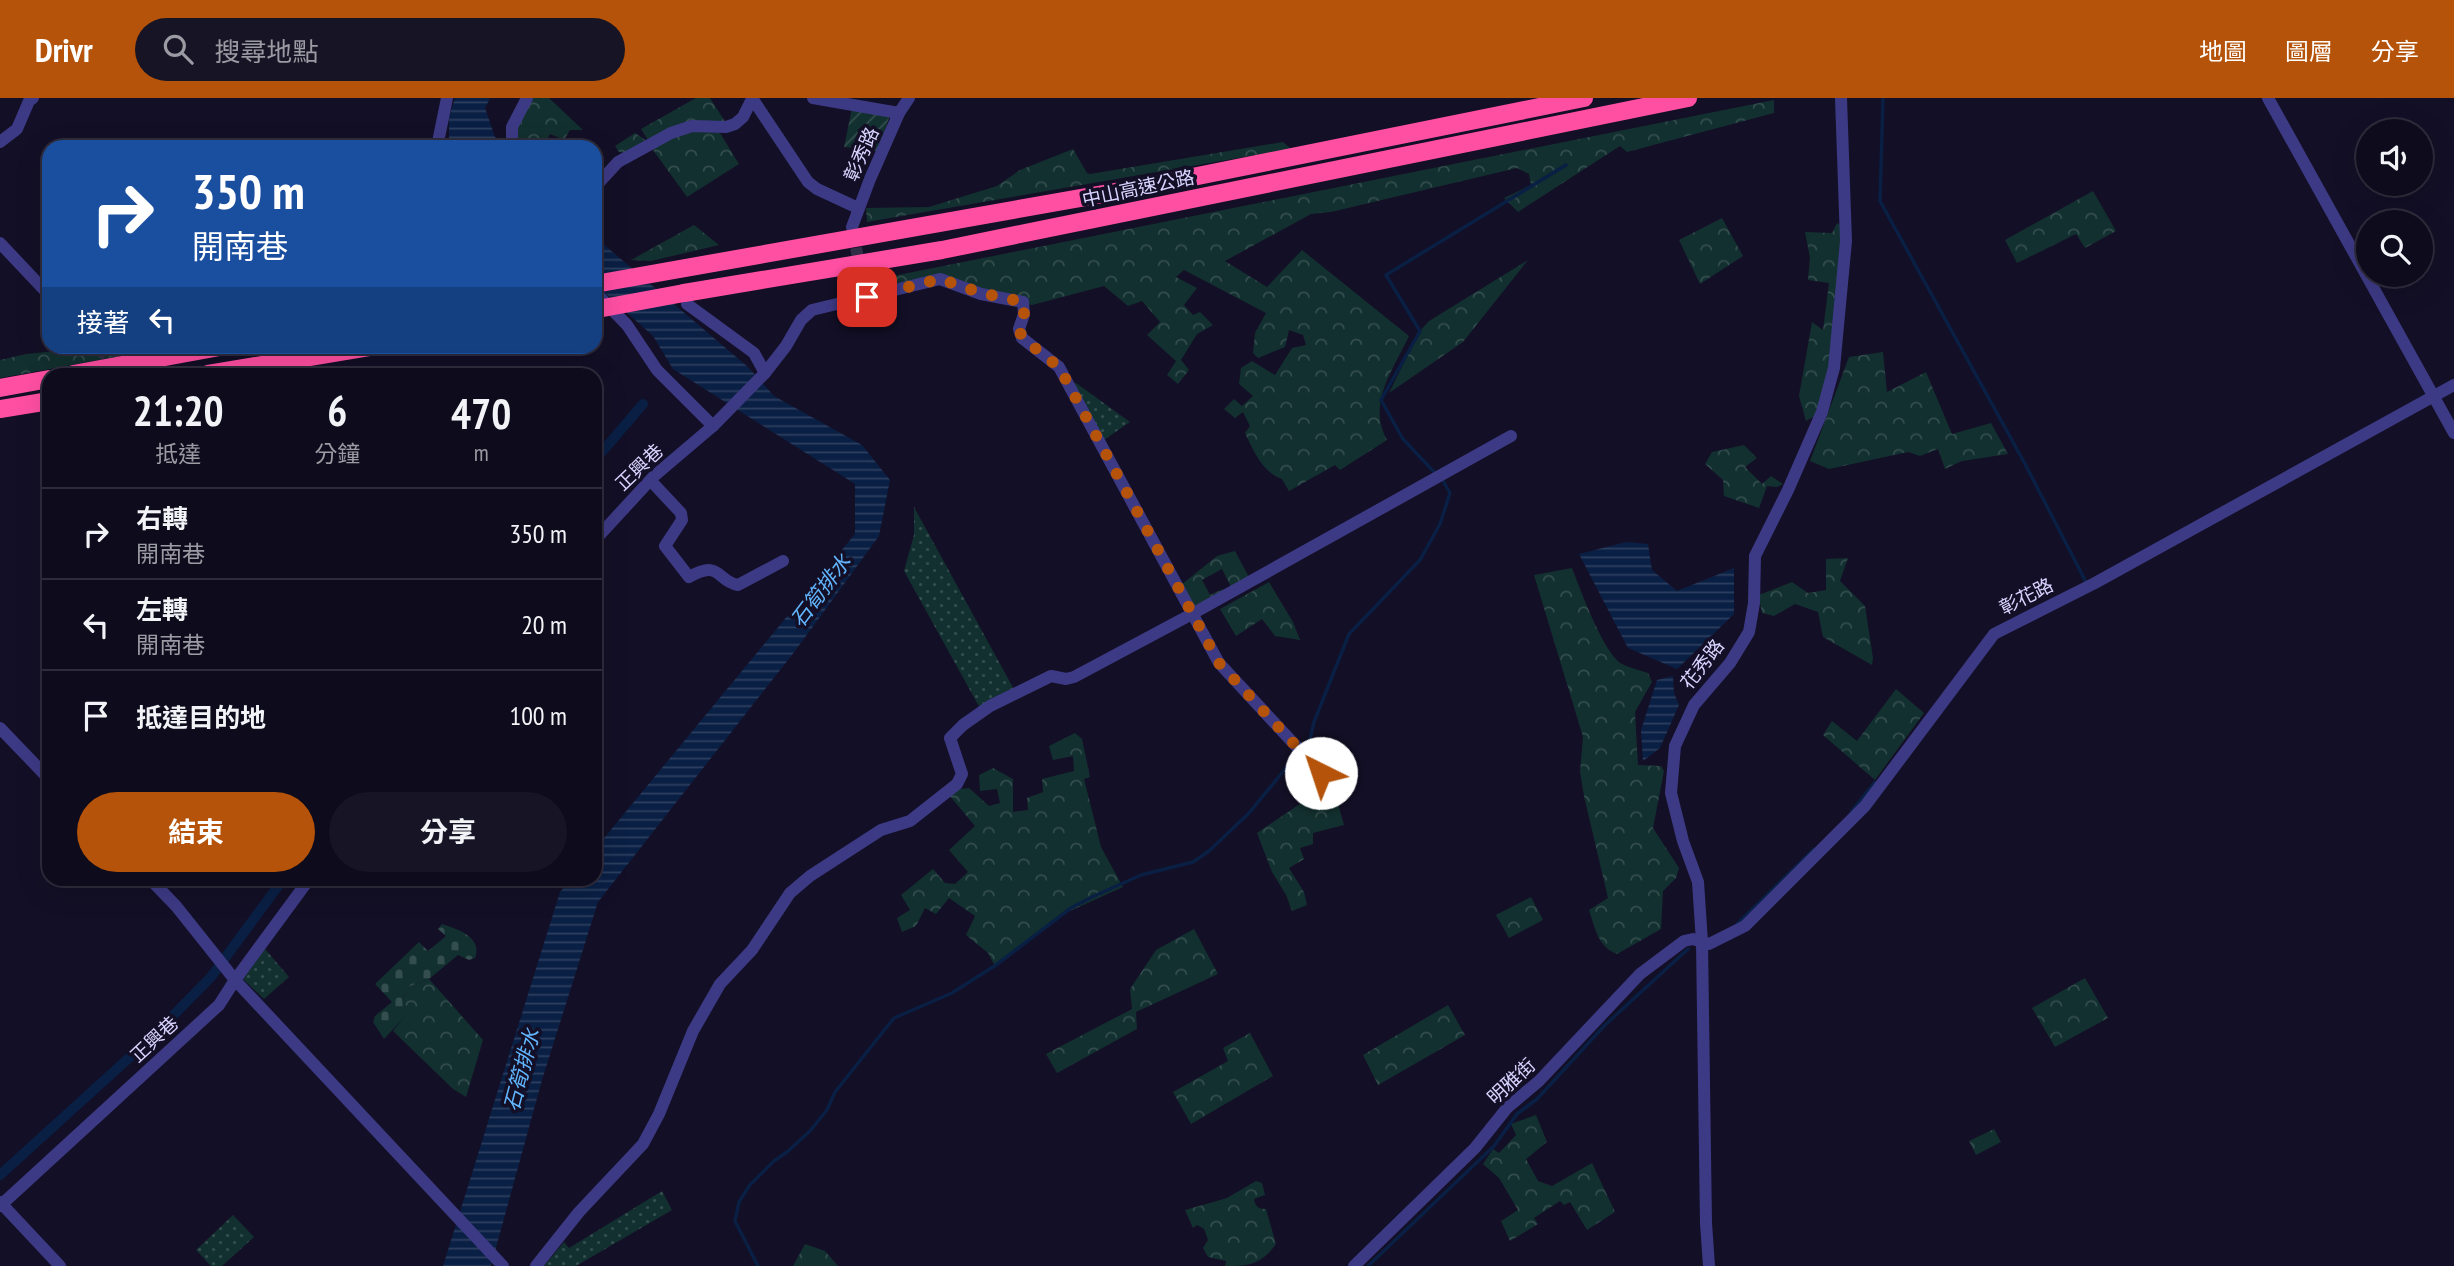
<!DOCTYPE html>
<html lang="zh-TW">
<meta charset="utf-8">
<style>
:root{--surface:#0e0b1c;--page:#171425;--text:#f1f3f6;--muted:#9b9ba3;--line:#2e2b3b;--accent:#b45309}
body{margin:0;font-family:"PT Sans Narrow","Noto Sans TC",sans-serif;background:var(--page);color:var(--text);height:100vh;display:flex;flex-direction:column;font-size:26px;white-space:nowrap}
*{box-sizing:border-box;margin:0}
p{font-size:23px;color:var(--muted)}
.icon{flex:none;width:38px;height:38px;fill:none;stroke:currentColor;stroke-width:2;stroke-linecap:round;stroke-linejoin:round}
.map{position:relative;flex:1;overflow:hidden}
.sheet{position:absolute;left:42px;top:270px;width:560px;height:518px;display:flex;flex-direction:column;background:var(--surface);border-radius:21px;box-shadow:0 7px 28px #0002,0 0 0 2px var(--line)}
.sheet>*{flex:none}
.guide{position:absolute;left:42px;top:42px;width:560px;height:214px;border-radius:21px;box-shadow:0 7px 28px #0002,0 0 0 2px var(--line);background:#1a4fa0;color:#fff;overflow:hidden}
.tools{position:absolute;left:2356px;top:21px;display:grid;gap:14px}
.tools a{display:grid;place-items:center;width:77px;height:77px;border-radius:50%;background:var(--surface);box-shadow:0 7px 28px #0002,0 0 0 2px var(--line);font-size:35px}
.pin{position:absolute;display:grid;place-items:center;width:60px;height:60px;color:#fff;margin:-30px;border-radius:14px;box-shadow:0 4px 10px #0006}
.me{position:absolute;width:77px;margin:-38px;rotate:319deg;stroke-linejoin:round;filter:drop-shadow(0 0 5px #0008)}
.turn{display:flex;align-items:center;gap:24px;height:147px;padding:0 35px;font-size:32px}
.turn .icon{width:91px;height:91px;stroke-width:2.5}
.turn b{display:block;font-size:49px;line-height:60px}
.then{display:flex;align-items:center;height:66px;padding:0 35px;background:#0003;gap:14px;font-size:26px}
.eta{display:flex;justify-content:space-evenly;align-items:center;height:119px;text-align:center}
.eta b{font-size:42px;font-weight:700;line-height:49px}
.action{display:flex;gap:14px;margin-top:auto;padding:14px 35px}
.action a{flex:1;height:80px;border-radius:42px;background:var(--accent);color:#fff;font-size:28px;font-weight:700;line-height:80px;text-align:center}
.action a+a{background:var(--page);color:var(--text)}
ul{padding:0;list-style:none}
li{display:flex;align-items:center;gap:21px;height:91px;padding:0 35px;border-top:2px solid var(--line)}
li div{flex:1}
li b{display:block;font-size:26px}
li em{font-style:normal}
header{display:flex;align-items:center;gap:42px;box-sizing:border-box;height:98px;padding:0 35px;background:var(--accent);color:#fff}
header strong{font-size:33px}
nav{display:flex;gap:38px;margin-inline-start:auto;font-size:24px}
.search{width:490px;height:63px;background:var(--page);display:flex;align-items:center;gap:18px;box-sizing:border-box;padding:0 24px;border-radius:38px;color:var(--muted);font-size:26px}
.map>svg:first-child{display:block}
.grass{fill:url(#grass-dots)}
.forest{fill:url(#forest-crowns)}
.cemetery{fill:url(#cemetery-stones)}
.garden{fill:url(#garden-furrows)}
.water{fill:url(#water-rules)}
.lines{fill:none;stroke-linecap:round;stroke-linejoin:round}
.stream{stroke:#0a1f44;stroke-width:3.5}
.canal{stroke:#0a1f44;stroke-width:10}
.minor-tunnel{stroke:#312d47;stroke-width:12;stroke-dasharray:12 6;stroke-linecap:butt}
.minor{stroke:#3d3a85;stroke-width:12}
.highway{stroke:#ff4fa3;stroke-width:18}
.highway-bridge{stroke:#ff4fa3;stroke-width:18}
.route{stroke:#b45309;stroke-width:12;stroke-dasharray:0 21.6}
.labels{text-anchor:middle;stroke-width:7;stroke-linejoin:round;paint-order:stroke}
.street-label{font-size:19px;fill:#d9d4ff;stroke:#130f26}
.water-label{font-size:21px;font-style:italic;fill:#62b6ff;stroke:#130f26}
</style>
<header>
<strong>Drivr</strong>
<div class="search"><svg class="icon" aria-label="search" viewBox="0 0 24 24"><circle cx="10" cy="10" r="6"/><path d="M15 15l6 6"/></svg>搜尋地點</div>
<nav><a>地圖</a><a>圖層</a><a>分享</a></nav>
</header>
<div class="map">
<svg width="2454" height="1168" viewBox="0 0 2454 1168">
<defs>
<pattern id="grass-dots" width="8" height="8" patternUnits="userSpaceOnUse" patternTransform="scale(1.75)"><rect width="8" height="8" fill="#12302f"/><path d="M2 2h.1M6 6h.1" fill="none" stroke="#344d4e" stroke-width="1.8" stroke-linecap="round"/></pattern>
<pattern id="forest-crowns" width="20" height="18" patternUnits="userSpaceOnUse" patternTransform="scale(1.75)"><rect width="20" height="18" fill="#12302f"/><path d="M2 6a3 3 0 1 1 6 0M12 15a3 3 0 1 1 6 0" fill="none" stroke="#344d4e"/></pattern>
<pattern id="cemetery-stones" width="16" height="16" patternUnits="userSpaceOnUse" patternTransform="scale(1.75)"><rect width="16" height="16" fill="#12302f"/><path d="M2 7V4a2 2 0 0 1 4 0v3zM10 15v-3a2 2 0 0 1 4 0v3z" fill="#344d4e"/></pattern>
<pattern id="garden-furrows" width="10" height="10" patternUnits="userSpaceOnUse" patternTransform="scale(1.75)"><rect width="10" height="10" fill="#12302f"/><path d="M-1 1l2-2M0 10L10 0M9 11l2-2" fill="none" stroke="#344d4e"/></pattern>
<pattern id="water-rules" width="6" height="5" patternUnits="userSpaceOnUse" patternTransform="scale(1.75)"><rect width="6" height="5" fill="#0a1f44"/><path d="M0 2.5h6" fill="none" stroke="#2d3f60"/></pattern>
</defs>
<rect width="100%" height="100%" fill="#130f26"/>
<!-- grass -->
<g class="grass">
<path d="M1071 285H1076L1130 324 1101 344Z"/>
<path d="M914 409 1016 595 981 612 904 473 914 437Z"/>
<path d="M265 851 289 879 264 901 243 881Z"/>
<path d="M662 1093 672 1112 576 1168H544L564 1144 569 1150Z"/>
<path d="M233 1117 254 1139 222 1168H211L196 1152Z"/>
</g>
<!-- forest -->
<g class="forest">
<path d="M533 0H549L583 32H570L564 42 550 36 543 49H516L515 31Z"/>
<path d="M696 0H710L726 25 648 42 641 31Z"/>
<path d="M1774 2V15L1627 54 1620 48 1518 114 1504 100 1531 87 1529 76 1517 70 1331 114 1311 116 1225 163 1267 189 1302 152 1409 238C1393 272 1367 306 1387 342L1340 372 1335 367 1289 393 1282 381C1263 375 1253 352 1245 335L1250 328 1243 314 1235 320 1224 311 1234 301 1242 308 1253 298 1239 286 1241 270 1252 263 1275 277 1292 250 1306 247 1303 237 1289 232 1285 249 1258 260 1253 255 1255 235 1266 215 1184 172 1176 179 1197 190 1184 207 1193 217 1200 214 1213 227 1197 236 1181 262 1189 272 1178 286 1167 277 1176 263 1147 237 1160 224 1142 203 1128 208 1104 188 1032 207 998 201 939 181 880 193 868 183Z"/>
<path d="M692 32 720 35 739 66 687 99 653 52 655 48Z"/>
<path d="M635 35 647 43 631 56 619 54 615 48Z"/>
<path d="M1283 44 1291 51 867 124 866 110 929 109 997 88 1020 72 1073 51 1087 75 1090 76Z"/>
<path d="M2093 93 2116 133 2085 150 2076 136 2017 165 2005 142Z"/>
<path d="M1722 120 1743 158 1700 186 1679 142Z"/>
<path d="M1837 125 1842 128 1831 259 1817 317 1806 323 1799 298 1812 224 1823 232 1829 185 1808 182 1810 160 1805 134 1832 135Z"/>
<path d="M694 127 719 147 651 163 631 162Z"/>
<path d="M1528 162 1463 244 1389 295 1419 234 1429 223Z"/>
<path d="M97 249H171L0 280V262L26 256Z"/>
<path d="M1883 254 1887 294 1926 274 1952 336 1991 325 2008 356 1962 363 1945 371 1938 351 1920 358 1908 354 1829 371 1810 363 1849 259Z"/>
<path d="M1744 347 1757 360 1745 369 1762 386 1771 378 1783 386 1777 389 1767 388 1759 410 1724 398 1723 382 1705 366 1712 354Z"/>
<path d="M1235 453 1251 483 1233 493 1222 471 1202 482 1210 497 1223 491 1226 497 1193 510 1181 487 1217 458Z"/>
<path d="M1848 460 1840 483 1865 508 1873 560 1872 567 1823 539 1818 514 1795 506 1774 518 1762 515 1760 505 1756 498 1792 484 1808 495 1826 492V461Z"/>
<path d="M1572 470C1580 491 1604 556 1622 566 1630 570 1640 572 1648 575L1652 584 1635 614 1638 667 1661 668 1664 673 1653 730 1679 770 1676 780 1663 793 1661 831 1617 856C1598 849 1595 830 1589 812L1608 800 1584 698 1580 674 1583 639 1534 477Z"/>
<path d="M1269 484 1293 524 1300 542 1275 538 1262 521 1236 538 1220 511Z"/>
<path d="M1896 591 1924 615 1875 682 1823 637 1832 623 1857 643Z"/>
<path d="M1075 635 1082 641 1090 679 1084 681 1101 749 1123 789 1059 818 995 868 988 855 966 837 975 818 949 800 936 816 925 810 916 828 902 834 897 820 910 812 901 797 933 771 945 785 955 786 968 774 949 752 975 728 949 697 960 691 969 690 989 708 1000 705 997 691 980 693 979 677 993 670 1013 681V714L1028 712 1027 700 1043 694 1042 681 1074 673 1073 658 1053 662 1049 648Z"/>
<path d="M1332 684 1344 727 1313 735V746L1300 750 1304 761 1289 770 1304 794 1307 807 1292 813 1286 797 1272 774 1257 735Z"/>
<path d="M1531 799 1543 822 1509 840 1496 817Z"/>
<path d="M1194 831 1218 876 1136 914 1137 931 1057 975 1046 956 1132 911 1130 891 1156 852Z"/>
<path d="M2085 880 2108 920 2055 949 2032 910Z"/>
<path d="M429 881 483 942 466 999 453 991 393 933 409 913 402 902 410 888Z"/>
<path d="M1448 907 1465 937 1378 987 1363 957Z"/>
<path d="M1250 935 1273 978 1191 1026 1173 994 1228 963 1223 950Z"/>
<path d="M1536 1017 1547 1044 1526 1061 1538 1083 1552 1088 1592 1065 1615 1114 1587 1132 1570 1104 1564 1107 1560 1103 1534 1120 1538 1126 1510 1143 1501 1123 1518 1112 1499 1080 1483 1066 1493 1051 1499 1055 1516 1037 1511 1026Z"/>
<path d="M1994 1031 2001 1044 1976 1057 1969 1043Z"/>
<path d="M1256 1083 1262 1085 1265 1097 1254 1101C1255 1108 1258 1111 1266 1111L1276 1146C1261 1167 1248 1168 1225 1168L1226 1163 1208 1159 1203 1150 1208 1142 1204 1131 1197 1127 1193 1130 1185 1112 1227 1100Z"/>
<path d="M805 1146 825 1153 838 1168H793Z"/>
</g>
<!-- cemetery -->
<path class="cemetery" d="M442 826C457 831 483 839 475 860L469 862 458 857 429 881 410 888 402 902 410 913 384 941 373 924 375 918 392 904 375 886 419 844 428 853 446 838 438 831Z"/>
<!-- garden -->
<path class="garden" d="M852 10 890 17 878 53 844 49Z"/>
<!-- water -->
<g class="water">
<path d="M455 0H490L485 10 495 39 505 49H449V19Z"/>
<path d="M595 139 748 269 774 298 862 347 890 382 879 438 795 553 598 804 542 982 491 1168H443L560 794 571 781 595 780V751L855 436V386L673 271 653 238 595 186Z"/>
<path d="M1626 444 1648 446 1652 472 1677 493 1734 470V516L1677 571 1628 550 1579 456Z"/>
<path d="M1673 578 1674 595 1679 607 1660 650 1643 663 1641 632 1657 582Z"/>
</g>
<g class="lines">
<!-- stream -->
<g class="stream">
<path d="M1883 0 1880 103 2024 364 2087 486"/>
<path d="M1436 376 1403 341 1381 302 1420 233 1386 177 1566 67"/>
<path d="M1851 714 1875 684"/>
<path d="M1737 826 1814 751"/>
<path d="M758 1168 735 1123 739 1104 749 1088 774 1063 787 1054 810 1033 827 1012 835 994 894 920 952 895 996 867 1071 810 1092 799 1141 777 1193 764 1209 753 1249 715 1310 641 1314 624 1349 536 1420 462 1440 426 1450 395 1442 381"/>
<path d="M1368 1168 1494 1048 1517 1016 1537 1001 1605 927 1688 851"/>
</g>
<!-- canal -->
<g class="canal">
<path d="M595 362 643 306"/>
<path d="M0 1077 152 939 211 879 284 780"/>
</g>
<!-- minor-tunnel -->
<g class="minor-tunnel">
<path d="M853 132 862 184"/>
<path d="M98 249 123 276"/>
</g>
<!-- minor -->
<g class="minor">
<path d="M752 0 808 84 817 91 858 110"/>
<path d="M813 0 899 15"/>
<path d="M2268 0 2454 335"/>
<path d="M0 44 17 31 29 3 33 0"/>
<path d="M437 49 447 0"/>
<path d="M512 49V29L527 0"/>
<path d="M595 89 618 64 671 35 692 28 726 29 735 26 743 19 752 1"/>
<path d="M852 129 870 81 899 15 909 0"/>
<path d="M0 145 49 197"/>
<path d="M862 184 867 199"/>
<path d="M595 194 627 227 657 272 713 328"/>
<path d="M687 206 754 255 765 275"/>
<path d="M97 248 98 249"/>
<path d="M651 383 681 415 682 422 665 448 689 479C721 461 716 483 738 487L783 463"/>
<path d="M595 442 653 379 713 328 765 275 786 248 801 222 812 212 940 181 981 196 1023 204 1024 216 1019 231 1022 240 1059 269 1219 565 1321 675"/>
<path d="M0 630 49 681"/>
<path d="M149 780 176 808 235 882 503 1168"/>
<path d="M0 1104 60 1168"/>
<path d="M0 1108 219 907 235 882 310 780"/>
<path d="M536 1168 579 1114 643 1046 659 1016 693 933 720 886 752 852 790 795 810 778 881 732 910 723 957 686 962 676 950 640 963 627 990 608 1051 578 1066 581 1074 579 1192 516 1511 338"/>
<path d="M1354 1168 1475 1050 1507 1010 1539 983 1640 876 1684 843 1693 841 1709 846 1745 828 1865 708 1994 536 2095 485 2454 287"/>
<path d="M1709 1168 1706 1125 1702 844 1698 784 1683 743 1671 695 1675 648 1694 607 1730 565 1749 534 1754 505 1755 458 1788 392 1822 314 1834 270 1846 143 1841 0"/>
</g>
<!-- highway -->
<g class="highway">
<path d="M595 186 1143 89 1584 0"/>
<path d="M684 195 942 152 1688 0"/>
<path d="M73 276 225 248"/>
<path d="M208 276 375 248"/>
<path d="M0 290 49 281"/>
<path d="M0 311 49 303"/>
</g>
<!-- highway-bridge -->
<path class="highway-bridge" d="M603 210 684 195"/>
</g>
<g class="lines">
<!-- route -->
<path class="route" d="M867 199 940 181 981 195 1023 204 1024 216 1019 231 1022 240 1059 269 1219 565 1321 675"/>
</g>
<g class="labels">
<!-- street labels -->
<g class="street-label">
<text transform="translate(861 56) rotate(-66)" y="7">彰秀路</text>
<text transform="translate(1138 90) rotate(-12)" y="7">中山高速公路</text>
<text transform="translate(639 369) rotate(-44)" y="7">正興巷</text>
<text transform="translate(2026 498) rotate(-27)" y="7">彰花路</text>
<text transform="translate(1702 566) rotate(-52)" y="7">花秀路</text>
<text transform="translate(154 941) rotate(-43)" y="7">正興巷</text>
<text transform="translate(1511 983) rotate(-43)" y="7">明雅街</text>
</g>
<!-- water labels -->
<g class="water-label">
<text transform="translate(821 493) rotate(-53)" y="7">石筍排水</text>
<text transform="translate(522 972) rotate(-75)" y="7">石筍排水</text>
</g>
</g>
</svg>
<div class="tools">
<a><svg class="icon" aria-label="sound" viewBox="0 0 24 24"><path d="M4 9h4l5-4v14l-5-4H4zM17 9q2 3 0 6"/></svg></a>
<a><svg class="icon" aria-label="search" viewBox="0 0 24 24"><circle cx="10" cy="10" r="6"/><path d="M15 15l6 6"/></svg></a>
</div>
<div class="pin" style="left:867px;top:199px;background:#d93025"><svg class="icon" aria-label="arrive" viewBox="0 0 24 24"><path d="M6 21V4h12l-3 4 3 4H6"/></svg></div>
<svg class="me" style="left:1321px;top:675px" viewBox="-20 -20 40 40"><circle r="19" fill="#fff"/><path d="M0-13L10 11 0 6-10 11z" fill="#b45309"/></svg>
<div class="guide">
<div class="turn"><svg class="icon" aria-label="right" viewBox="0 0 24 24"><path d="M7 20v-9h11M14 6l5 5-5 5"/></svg><div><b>350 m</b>開南巷</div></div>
<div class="then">接著<svg class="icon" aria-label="left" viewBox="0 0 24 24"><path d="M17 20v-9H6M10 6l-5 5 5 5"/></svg></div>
</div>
<section class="sheet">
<div class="eta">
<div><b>21:20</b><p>抵達</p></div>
<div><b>6</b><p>分鐘</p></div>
<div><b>470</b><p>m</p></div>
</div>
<ul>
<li><svg class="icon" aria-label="right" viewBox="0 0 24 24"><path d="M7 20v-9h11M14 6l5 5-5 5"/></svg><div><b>右轉</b><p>開南巷</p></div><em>350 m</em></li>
<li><svg class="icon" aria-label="left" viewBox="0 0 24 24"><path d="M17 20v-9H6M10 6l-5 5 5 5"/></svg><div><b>左轉</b><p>開南巷</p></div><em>20 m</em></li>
<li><svg class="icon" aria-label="arrive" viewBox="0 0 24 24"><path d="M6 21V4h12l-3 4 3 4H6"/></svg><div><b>抵達目的地</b></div><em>100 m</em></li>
</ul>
<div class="action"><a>結束</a><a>分享</a></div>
</section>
</div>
